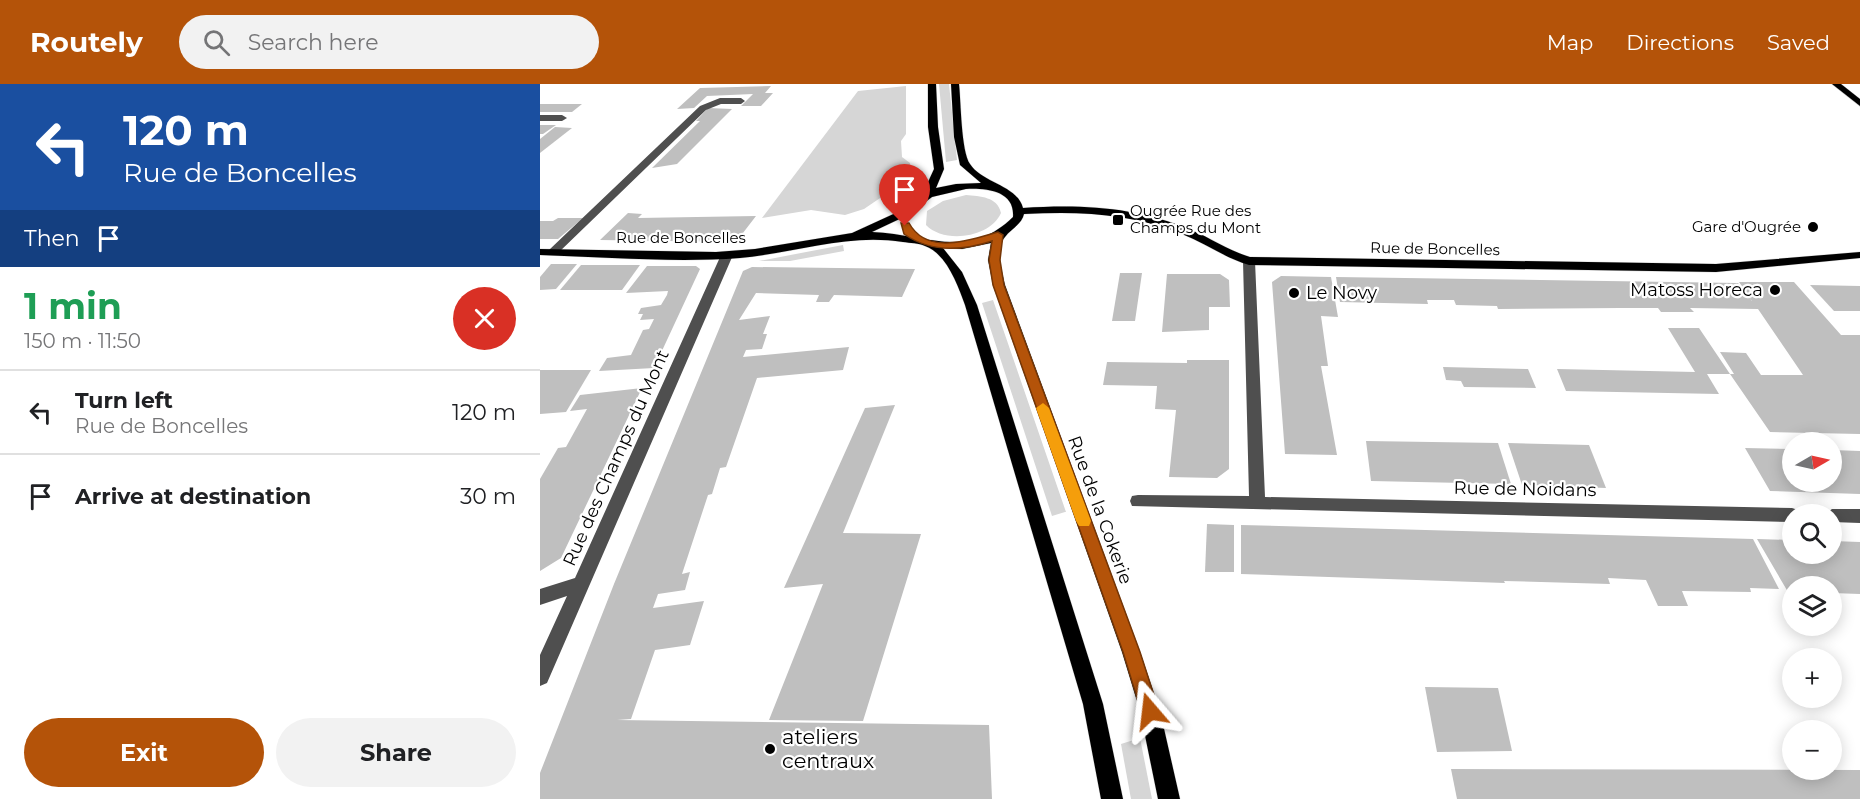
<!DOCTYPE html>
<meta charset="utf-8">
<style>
:root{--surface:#fff;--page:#f2f2f2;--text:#202124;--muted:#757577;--line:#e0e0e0;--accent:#b45309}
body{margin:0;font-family:Montserrat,sans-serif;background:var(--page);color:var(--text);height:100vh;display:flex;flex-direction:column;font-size:22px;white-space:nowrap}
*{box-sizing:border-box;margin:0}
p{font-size:20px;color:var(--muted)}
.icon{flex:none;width:33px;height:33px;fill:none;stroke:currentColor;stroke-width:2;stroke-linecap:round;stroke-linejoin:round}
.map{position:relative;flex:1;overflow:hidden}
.panel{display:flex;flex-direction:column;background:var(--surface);width:540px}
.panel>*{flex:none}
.guide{background:#1a4fa0;color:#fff;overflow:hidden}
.needle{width:39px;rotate:81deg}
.controls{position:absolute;left:1242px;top:348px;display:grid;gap:12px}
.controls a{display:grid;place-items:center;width:60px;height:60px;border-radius:50%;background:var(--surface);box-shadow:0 3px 15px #0003;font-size:30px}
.pin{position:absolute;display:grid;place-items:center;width:51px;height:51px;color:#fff;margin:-62px -26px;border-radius:50% 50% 50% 0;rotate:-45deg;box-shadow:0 0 6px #0007}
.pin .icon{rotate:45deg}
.me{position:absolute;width:66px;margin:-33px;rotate:343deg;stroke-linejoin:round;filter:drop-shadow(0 0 4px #0008)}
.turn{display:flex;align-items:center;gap:21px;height:126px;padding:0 24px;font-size:27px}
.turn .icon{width:78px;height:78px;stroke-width:2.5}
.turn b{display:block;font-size:42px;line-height:51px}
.then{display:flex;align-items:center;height:57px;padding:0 24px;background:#0003;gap:12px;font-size:22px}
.round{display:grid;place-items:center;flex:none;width:63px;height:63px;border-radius:32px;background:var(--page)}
.headline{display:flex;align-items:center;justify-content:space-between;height:102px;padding:0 24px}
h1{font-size:36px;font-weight:700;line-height:45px;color:#1e9e55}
.primary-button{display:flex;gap:12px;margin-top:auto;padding:12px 24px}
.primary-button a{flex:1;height:69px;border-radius:36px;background:var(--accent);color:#fff;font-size:24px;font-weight:700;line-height:69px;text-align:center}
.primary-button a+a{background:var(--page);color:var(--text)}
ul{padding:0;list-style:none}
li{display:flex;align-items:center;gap:18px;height:84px;padding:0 24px;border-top:2px solid var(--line)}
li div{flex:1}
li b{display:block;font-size:22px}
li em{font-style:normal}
header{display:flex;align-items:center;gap:36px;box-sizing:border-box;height:84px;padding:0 30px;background:var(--accent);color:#fff}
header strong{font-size:28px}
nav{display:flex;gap:33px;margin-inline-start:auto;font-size:21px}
.search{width:420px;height:54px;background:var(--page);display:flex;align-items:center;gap:15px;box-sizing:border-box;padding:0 21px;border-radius:33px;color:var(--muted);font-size:22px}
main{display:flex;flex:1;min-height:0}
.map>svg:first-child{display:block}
.green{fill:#d6d6d6}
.building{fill:#bfbfbf}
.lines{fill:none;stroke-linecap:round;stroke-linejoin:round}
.major-casing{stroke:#dbdbdb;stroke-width:1}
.minor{fill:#4f4f4f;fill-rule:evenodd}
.major{fill:#000;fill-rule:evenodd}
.route{fill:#b45309;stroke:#753606;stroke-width:1.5}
.slow{fill:#f59e0b}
.poi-dot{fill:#000;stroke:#fff;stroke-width:2}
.labels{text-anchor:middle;stroke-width:4.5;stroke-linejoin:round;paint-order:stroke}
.far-poi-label{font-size:15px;fill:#000;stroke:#fff;text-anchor:start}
.far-street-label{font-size:15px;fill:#000;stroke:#fff}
.poi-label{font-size:18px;fill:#000;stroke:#fff;text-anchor:end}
.street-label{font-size:18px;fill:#000;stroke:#fff}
.near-poi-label{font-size:21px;fill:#000;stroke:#fff;text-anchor:start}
</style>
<header>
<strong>Routely</strong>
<div class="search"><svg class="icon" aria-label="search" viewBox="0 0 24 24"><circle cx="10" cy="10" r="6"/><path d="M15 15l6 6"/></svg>Search here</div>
<nav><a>Map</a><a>Directions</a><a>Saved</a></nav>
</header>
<main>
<section class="panel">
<div class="guide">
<div class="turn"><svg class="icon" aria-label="left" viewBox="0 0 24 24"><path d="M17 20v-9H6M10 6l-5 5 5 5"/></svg><div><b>120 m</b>Rue de Boncelles</div></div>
<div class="then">Then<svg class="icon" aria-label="arrive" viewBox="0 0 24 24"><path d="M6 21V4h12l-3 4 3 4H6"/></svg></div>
</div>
<div class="headline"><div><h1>1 min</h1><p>150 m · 11:50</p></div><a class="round" style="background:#d93025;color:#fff"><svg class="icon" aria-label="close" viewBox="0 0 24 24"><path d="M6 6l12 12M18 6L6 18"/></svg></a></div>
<ul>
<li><svg class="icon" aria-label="left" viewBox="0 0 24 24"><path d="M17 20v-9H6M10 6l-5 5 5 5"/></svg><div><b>Turn left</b><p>Rue de Boncelles</p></div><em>120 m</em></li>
<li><svg class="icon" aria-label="arrive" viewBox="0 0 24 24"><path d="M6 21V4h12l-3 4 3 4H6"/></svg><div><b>Arrive at destination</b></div><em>30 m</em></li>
</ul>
<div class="primary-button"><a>Exit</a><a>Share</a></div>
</section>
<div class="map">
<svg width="1320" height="715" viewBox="0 0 1320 715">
<rect width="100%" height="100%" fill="#fff"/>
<!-- green -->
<g class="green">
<path d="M399 0H409L417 76 406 78Z"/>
<path d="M366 2V50L361 57 362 73 370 79 368 95 324 125 305 131 271 126 222 134 318 7Z"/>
<path d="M426 111C440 112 458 113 461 129 450 154 404 160 386 141L387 127 403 117Z"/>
<path d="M303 161 304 167 250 177H219Z"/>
<path d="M453 216 526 428H525L512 432 442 219Z"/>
<path d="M600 654 612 715H591L581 660Z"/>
</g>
<!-- building -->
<g class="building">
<path d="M231 2 225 9H233L221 22H201L213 10 167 12 154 24 137 25 160 4Z"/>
<path d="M0 20H42L32 28H0Z"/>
<path d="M168 24 192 25 137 80 112 84 160 37H156Z"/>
<path d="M0 41H16L3 50H0Z"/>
<path d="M15 43 32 44 0 69V55Z"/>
<path d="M88 129 102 130 98 134 216 132 196 158 60 156Z"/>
<path d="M18 134H43L18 155H0V137H13Z"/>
<path d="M11 180H37L16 205 0 206V193Z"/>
<path d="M41 181H100L82 206H20Z"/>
<path d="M107 182H156L160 185 114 284 59 287 67 274 91 271 103 246 109 245 114 235 100 236 103 230H98L101 224 121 221 127 211 128 207 86 209Z"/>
<path d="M212 183 375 185 362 213 294 211 289 218H276L279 211 216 209 199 236 230 232 223 250H227L222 265 206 266 203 273 309 263 303 286 217 294 186 383 180 384 172 410 168 411 142 490 150 488 145 506 118 510 113 524 164 517 150 561 115 566 91 635 77 636 449 641 452 715H0V689L74 500 203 187Z"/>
<path d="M580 189H602L595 237H572Z"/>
<path d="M627 190H680L689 196 690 223H669V246L622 248Z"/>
<path d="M741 192 791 193 798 233 781 232 788 282H781L797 371 745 370 732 198Z"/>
<path d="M796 193 1198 199 1212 217 1199 198H1254L1301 251H1320V350L1230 348 1190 290H1194L1180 268 1206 269 1221 291H1263L1218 225 1150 224 1154 228H1121L1118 224H1080L958 225 957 222 916 221 914 216H887L888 220 800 218Z"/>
<path d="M1270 201 1320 202V227H1294Z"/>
<path d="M1128 244H1159L1190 290H1167L1179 310 1026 307 1017 285 1155 288Z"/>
<path d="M647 276H689V385L677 394 629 393 636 326 615 325 617 302 563 301 567 278 647 279Z"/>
<path d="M903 283 988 285 996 304 924 303 921 297 906 296Z"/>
<path d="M0 286H51L26 328 0 330Z"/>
<path d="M102 304 21 474 0 487V395L18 364 26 363 47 325 30 327 40 311Z"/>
<path d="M355 321 303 449 381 450 323 637 229 636 283 500 244 504 325 324Z"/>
<path d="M826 357 958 359 971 400 831 397Z"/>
<path d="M968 359 1049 361 1066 404 982 401Z"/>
<path d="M1205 364 1252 365V398H1292V366L1320 367V410L1230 407Z"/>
<path d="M667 440 694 441V488H665Z"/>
<path d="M701 441 1213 455 1239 505 1210 504 1211 508 1142 507 1148 522H1118L1106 496 1068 494 1070 500 964 497 965 499 701 490Z"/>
<path d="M1217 455 1252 456V470H1292V457L1320 458V510L1292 509V502H1252V509L1248 508Z"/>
<path d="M885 603 958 604 972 667 897 668Z"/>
<path d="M911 685 1320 686V715H917Z"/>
</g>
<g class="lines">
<defs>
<g id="major">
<path d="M388 0H396L398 43 404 85 396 104 416 100 441 99 420 81 414 53 411 0H419C421 17 421 67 430 80 442 99 477 101 483 124 542 120 597 123 651 146 671 154 689 167 710 173L1176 180 1320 168V174L1176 188 709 181C685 174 665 159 642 150 590 129 539 127 484 130 482 140 471 145 465 153 455 164 462 187 465 201L600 568 620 627 640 715H618L600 627 582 568 453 201 448 176 451 159 422 165 403 164 422 188 437 221 563 620 583 715H561L543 620 425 221C418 202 407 170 385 162 379 159 370 159 363 158 307 149 256 169 200 174 134 179 67 173 0 171V165L176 168 215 165 312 149 360 127 383 109 394 85 388 43ZM426 105C447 104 475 107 473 133 428 177 386 150 332 148L368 131 392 113Z"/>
<path d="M1292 0H1301L1320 15V22Z"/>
</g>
</defs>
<!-- major casing -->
<use href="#major" class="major-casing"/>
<!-- minor -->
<g class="minor">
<path d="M180 14H201L205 17 201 20H181L166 26 17 170H9V166L160 22Z"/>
<path d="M0 31H22L27 34 22 37H0Z"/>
<path d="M187 168 193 171 7 599 0 602V571L27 512 0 521V505L35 494 181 171Z"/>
<path d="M709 173 715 177 725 413 1252 424 1258 426 1260 430H1252V438L592 422 590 417 592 412 598 411 709 412 703 177Z"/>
<path d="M1292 425H1320V439L1292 438V430H1285Z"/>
</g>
<!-- major -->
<use href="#major" class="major"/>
</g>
<!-- route -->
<path class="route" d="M361 139H369C387 172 430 156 458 148L463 151 460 176 464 201 600 568 619 627 616 633 610 636 603 633 601 627 583 568 453 201 449 176 452 157C422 167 391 169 364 150Z"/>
<!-- slow -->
<path class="slow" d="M503 319 509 324 551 437 549 442H539L536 437 496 324Z"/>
<!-- markers -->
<g class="poi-dot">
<rect x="572" y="130" width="12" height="12" rx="3"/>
<circle cx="1273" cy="143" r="6"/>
<circle cx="1235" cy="206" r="6"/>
<circle cx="754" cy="209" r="6"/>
<circle cx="230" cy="665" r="6"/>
</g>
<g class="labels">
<!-- far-poi labels -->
<g class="far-poi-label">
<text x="590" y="132">Ougrée Rue des<tspan x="590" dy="17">Champs du Mont</tspan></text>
<text x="1261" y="148" text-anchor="end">Gare d'Ougrée</text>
</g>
<!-- far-street labels -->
<g class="far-street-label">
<text x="141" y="159">Rue de Boncelles</text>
<text transform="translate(895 165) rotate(1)" y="5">Rue de Boncelles</text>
</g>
<!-- poi labels -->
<g class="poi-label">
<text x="1223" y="212">Matoss Horeca</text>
<text x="766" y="215" text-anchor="start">Le Novy</text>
</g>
<!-- street labels -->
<g class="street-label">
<text transform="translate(76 374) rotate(-66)" y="6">Rue des Champs du Mont</text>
<text transform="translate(985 405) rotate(1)" y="6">Rue de Noidans</text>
<text transform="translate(560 426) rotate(70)" y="6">Rue de la Cokerie</text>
</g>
<!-- near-poi labels -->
<g class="near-poi-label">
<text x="242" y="660">ateliers<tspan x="242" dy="24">centraux</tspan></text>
</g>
</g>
</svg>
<div class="controls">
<a><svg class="needle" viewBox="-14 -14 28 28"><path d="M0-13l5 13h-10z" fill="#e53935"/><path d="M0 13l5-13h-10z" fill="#757577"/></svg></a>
<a><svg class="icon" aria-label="search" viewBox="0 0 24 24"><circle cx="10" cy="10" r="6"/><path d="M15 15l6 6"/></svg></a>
<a><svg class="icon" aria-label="layers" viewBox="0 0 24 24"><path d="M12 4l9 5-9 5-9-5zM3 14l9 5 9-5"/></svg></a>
<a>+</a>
<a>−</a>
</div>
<div class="pin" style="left:365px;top:142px;background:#d93025"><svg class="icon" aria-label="arrive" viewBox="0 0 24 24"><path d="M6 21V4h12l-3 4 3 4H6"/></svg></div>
<svg class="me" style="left:610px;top:627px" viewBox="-20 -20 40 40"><path d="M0-17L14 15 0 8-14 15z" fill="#b45309" stroke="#fff" stroke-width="4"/></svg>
</div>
</main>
